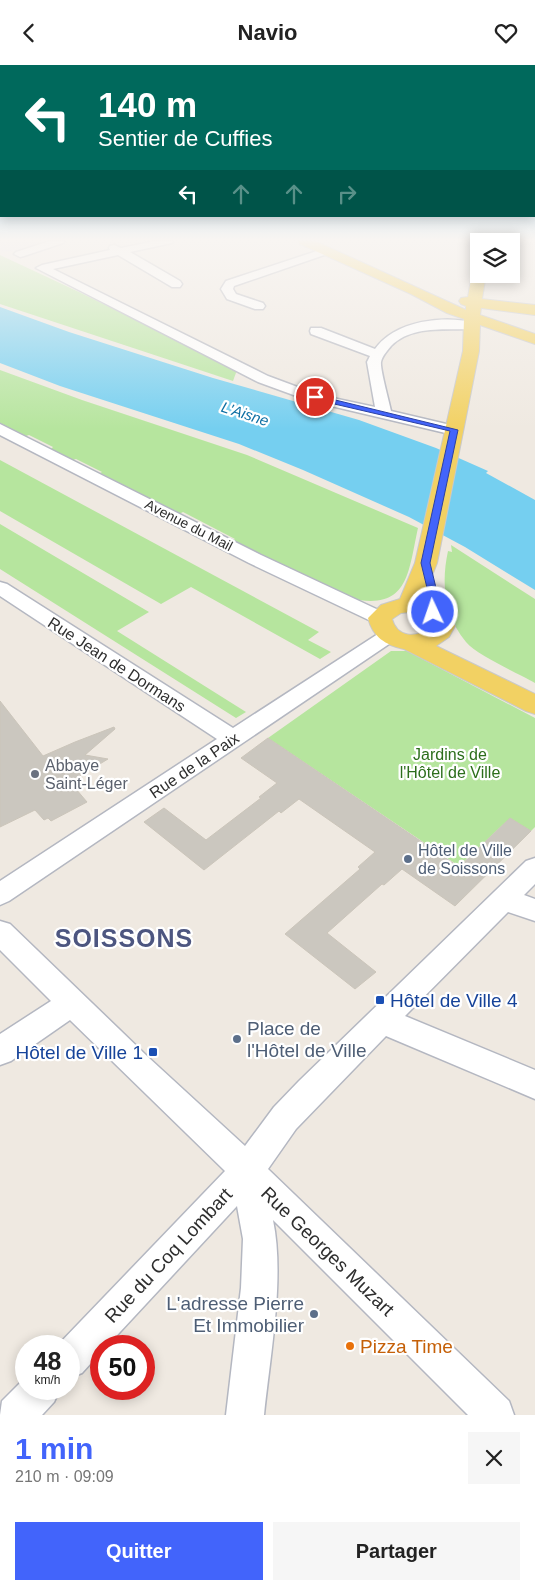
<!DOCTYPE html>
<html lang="fr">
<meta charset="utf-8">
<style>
:root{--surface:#fff;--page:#f6f6f6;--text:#222;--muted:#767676;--accent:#4264fb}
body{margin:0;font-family:Arial,sans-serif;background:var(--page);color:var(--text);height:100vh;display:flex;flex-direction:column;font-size:19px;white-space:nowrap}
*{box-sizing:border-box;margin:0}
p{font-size:16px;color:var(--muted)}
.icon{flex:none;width:28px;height:28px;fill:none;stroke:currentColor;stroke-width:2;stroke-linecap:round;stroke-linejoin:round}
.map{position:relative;height:1350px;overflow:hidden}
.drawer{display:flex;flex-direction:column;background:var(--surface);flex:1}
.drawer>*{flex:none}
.top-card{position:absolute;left:0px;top:0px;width:535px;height:152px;box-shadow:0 2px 12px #0003;background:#00695c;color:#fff;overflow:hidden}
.controls{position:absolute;left:470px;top:168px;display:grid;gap:10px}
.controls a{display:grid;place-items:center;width:50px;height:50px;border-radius:0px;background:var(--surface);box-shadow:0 2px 12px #0003;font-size:25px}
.speed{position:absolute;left:15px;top:1270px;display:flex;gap:10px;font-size:25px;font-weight:700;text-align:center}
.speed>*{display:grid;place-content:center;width:65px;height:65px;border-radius:50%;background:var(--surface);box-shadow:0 2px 12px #0003;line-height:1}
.speed small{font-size:12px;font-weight:400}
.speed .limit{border:8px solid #d22;background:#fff;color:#111}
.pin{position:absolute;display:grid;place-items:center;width:42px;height:42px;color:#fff;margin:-21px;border:2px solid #fff;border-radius:50%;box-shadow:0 1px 5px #0007}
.me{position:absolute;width:55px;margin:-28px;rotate:357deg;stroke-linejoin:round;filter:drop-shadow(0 0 4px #0008)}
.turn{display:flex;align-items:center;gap:18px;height:105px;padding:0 15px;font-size:22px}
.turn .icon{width:65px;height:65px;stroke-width:2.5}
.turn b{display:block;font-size:35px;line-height:42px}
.lanes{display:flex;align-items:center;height:48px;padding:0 15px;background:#0003;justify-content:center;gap:25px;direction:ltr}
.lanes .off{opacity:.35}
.round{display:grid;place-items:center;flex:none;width:52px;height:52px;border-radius:0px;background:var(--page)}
.headline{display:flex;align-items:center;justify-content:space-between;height:85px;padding:0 15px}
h1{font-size:30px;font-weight:700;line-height:38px;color:var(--accent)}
.button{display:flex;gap:10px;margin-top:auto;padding:10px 15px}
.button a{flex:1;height:58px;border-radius:0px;background:var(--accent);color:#fff;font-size:20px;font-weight:700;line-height:58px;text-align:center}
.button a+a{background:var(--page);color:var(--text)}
header{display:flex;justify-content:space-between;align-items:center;height:65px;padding:0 15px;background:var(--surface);font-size:22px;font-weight:700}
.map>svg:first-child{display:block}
.industrial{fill:#e3e1e8}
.green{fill:#b6e59e}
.water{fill:#75cff0}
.building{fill:#cbc7bf;stroke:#cbc5ba}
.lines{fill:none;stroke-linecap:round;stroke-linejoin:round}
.minor-casing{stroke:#b4b7c1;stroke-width:3}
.major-casing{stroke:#c9c9c9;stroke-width:2}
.minor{fill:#fff;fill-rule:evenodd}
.major{fill:#f2d163;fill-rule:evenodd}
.route{fill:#4264fb;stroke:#2b41a3}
.worship-dot{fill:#6b7280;stroke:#fff;stroke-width:2}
.service-dot{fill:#5c6f8a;stroke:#fff;stroke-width:2}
.transit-dot{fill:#1a4fb4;stroke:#fff;stroke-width:2}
.food-dot{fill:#e8710a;stroke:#fff;stroke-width:2}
.labels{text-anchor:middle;stroke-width:4.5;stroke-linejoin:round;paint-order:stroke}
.far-street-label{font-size:14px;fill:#2e2e2e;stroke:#fff}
.far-water-label{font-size:15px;font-style:italic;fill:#0d6fa3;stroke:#fff}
.street-label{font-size:16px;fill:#2e2e2e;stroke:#fff}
.park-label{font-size:16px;fill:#2c6e1b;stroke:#fff}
.worship-label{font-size:16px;fill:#5b616d;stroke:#fff;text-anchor:start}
.service-label{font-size:16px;fill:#4e5e75;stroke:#fff;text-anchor:start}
.near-transit-label{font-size:19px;fill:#164399;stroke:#fff;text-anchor:start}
.near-service-label{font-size:19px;fill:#4e5e75;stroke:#fff;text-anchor:start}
.near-street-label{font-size:19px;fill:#2e2e2e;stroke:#fff}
.near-food-label{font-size:19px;fill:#c56008;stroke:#fff;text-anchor:start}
.near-district-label{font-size:25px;font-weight:bold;letter-spacing:1px;fill:#4d5680;stroke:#fff}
</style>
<header><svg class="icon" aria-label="back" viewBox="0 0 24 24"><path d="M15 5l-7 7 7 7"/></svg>Navio<svg class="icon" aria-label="heart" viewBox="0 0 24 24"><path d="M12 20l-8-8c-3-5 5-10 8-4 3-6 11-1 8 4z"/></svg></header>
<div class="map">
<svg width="535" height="1350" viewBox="0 0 535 1350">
<rect width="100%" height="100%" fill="#efe9e1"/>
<!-- industrial -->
<path class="industrial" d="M0 176H57L1 188Z"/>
<!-- green -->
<g class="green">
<path d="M0 190 79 227 237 305 233 316 0 239Z"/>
<path d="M0 305 82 335 247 390 418 463C408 508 409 547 349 533L232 476 235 474 183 447 179 449 100 408 102 407 76 394 73 395 51 384 53 382 29 370 26 371 0 358Z"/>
<path d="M0 395 319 567 308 575 331 587 320 594 191 522 161 539 0 446Z"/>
<path d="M0 459 149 547 117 566 246 647 236 653 0 504Z"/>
<path d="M451 480 535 534V618C518 608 478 591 466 577 444 551 441 518 448 486L452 487Z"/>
<path d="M391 586H407L535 653V762L531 766 510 753 459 801 268 673Z"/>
</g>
<!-- water -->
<path class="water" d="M0 242 69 267 213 313 359 355 436 383 488 406 486 408 535 435V525L465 482 409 452 303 405 239 379 60 321 0 298Z"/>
<!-- building -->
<g class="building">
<path d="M0 636 43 691 75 677 114 662 115 664 85 690 108 694 70 717 87 737 51 756 48 753 44 755 35 745 0 762Z"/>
<path d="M268 673 459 802 510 753 531 766 455 841 402 804 384 820 382 819 327 868 376 907 355 924 285 869 360 804 358 802 375 787 299 734 281 748 279 746 204 805 144 757 164 743 206 775 261 733 259 732 277 718 241 693Z"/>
</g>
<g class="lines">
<defs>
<g id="minor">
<path d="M50 176H64L63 178 24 191 20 192 14 189 16 187Z"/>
<path d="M155 176H173L172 178 130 187 180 216 182 219 180 222H172L118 190 53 204 268 311 319 330 375 342 367 297 370 291 311 269 310 266 311 263H321L375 284C396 255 444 250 477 258L478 261C470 270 417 254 391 281 388 285 382 291 381 297 380 304 389 336 391 346L459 362 462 365 459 368 454 370 310 336 258 317 36 203 42 200 110 185 109 183 110 181 114 180 121 183Z"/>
<path d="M326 183 332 186 330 188 234 221 233 224 236 229 263 238 265 241 263 244H255L227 234 221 224 226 216Z"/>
<path d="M0 359 261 490 387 549 390 553 387 557 380 559 373 557 249 498 0 370Z"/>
<path d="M0 517 7 519 233 663 381 567 388 565 395 567 398 571 395 575 9 836 0 840V816L217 674 0 531Z"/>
<path d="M535 793V819L524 830 535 834V856L508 847 405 951 535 1005V1034L386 971 296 1064 268 1104 509 1336 514 1350H468L273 1155C285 1212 270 1291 264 1350H226L241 1223 243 1174 237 1141 107 1281H101V1287L82 1308 69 1313V1281H57L225 1106 70 955 11 996 0 1000V969L51 936 0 885V856L10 859 148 992 245 1081 274 1042 299 1016 526 796Z"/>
<path d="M26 1312V1324H60L54 1337 42 1350H0L2 1336Z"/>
</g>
<path id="major" d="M298 176H315L466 245V241L461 239 459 236 461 233 468 232 472 209 479 205V209H486L482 234 535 240V250L481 243 480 250 535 269V279L480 260 479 286 437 498 422 536C437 540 451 546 455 561L449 572 436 581 535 629V649L526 646 404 584C385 580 373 572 368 553L381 540 400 534 415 498 463 286 464 254 447 248 411 229 300 179ZM410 547 429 556 430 563C416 573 397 573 392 554L401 548Z"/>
</defs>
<!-- minor casing -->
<use href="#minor" class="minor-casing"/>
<!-- major casing -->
<use href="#major" class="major-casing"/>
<!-- minor -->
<use href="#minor" class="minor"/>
<!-- major -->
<use href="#major" class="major"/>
</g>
<!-- sky -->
<linearGradient id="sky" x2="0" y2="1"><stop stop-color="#7abfeb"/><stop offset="0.48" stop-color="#f8f5f2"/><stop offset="1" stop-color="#f8f5f2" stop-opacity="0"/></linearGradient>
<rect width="535" height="364" fill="url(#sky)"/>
<!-- route -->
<path class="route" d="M315 330 458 365 430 498 437 527 436 549H429L428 547V527L421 498 450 366 313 334V331Z"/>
<!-- markers -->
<circle class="worship-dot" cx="35" cy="709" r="5"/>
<g class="service-dot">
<circle cx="408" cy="794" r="5"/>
<circle cx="237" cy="974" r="5"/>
<circle cx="314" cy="1249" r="5"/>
</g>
<g class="transit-dot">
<rect x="375" y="930" width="10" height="10" rx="2.5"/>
<rect x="148" y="982" width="10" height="10" rx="2.5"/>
</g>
<circle class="food-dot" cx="350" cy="1281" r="5"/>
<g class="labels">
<!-- far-street labels -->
<g class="far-street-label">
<text transform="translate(189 460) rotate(27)" y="5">Avenue du Mail</text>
</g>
<!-- far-water labels -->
<g class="far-water-label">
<text transform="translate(245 349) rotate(18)" y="5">L'Aisne</text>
</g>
<!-- street labels -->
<g class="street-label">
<text transform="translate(117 599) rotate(33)" y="6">Rue Jean de Dormans</text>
<text transform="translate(194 700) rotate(-34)" y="6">Rue de la Paix</text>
</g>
<!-- park labels -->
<g class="park-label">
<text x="450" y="695">Jardins de<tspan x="450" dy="18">l'Hôtel de Ville</tspan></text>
</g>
<!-- worship labels -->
<g class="worship-label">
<text x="45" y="706">Abbaye<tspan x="45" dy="18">Saint-Léger</tspan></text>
</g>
<!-- service labels -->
<g class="service-label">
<text x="418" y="791">Hôtel de Ville<tspan x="418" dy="18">de Soissons</tspan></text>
</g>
<!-- near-transit labels -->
<g class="near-transit-label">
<text x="390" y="942">Hôtel de Ville 4</text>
<text x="143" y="994" text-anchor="end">Hôtel de Ville 1</text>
</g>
<!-- near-service labels -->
<g class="near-service-label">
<text x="247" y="970">Place de<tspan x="247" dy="22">l'Hôtel de Ville</tspan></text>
<text x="304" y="1245" text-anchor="end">L'adresse Pierre<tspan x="304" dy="22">Et Immobilier</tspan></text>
</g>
<!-- near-street labels -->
<g class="near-street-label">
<text transform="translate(328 1186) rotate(44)" y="7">Rue Georges Muzart</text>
<text transform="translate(168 1190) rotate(-47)" y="7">Rue du Coq Lombart</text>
</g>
<!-- near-food labels -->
<g class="near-food-label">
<text x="360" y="1288">Pizza Time</text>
</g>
<!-- near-district labels -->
<g class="near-district-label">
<text x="124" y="882">SOISSONS</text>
</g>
</g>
</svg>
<div class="controls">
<a><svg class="icon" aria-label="layers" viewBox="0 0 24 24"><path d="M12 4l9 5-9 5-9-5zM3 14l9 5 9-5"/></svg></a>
</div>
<div class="speed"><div>48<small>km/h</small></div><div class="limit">50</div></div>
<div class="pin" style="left:315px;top:332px;background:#d93025"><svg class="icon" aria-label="arrive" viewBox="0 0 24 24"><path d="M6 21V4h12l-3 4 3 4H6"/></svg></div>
<svg class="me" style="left:433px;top:547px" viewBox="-20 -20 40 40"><circle r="17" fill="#4264fb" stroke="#fff" stroke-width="3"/><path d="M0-11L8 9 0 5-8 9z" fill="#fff"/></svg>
<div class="top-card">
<div class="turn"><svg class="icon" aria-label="left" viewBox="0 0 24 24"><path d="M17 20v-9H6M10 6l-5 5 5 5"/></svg><div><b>140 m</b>Sentier de Cuffies</div></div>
<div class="lanes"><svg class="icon" aria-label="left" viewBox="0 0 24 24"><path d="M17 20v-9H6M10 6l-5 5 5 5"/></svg><svg class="icon off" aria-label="ahead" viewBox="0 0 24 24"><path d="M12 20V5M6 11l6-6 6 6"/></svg><svg class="icon off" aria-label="ahead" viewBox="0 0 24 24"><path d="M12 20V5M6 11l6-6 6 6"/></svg><svg class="icon off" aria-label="right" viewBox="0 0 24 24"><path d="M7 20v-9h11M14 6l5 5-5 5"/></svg></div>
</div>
</div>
<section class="drawer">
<div class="headline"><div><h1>1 min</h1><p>210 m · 09:09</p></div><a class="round"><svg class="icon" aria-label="close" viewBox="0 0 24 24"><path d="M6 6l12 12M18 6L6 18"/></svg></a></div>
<div class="button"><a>Quitter</a><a>Partager</a></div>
</section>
